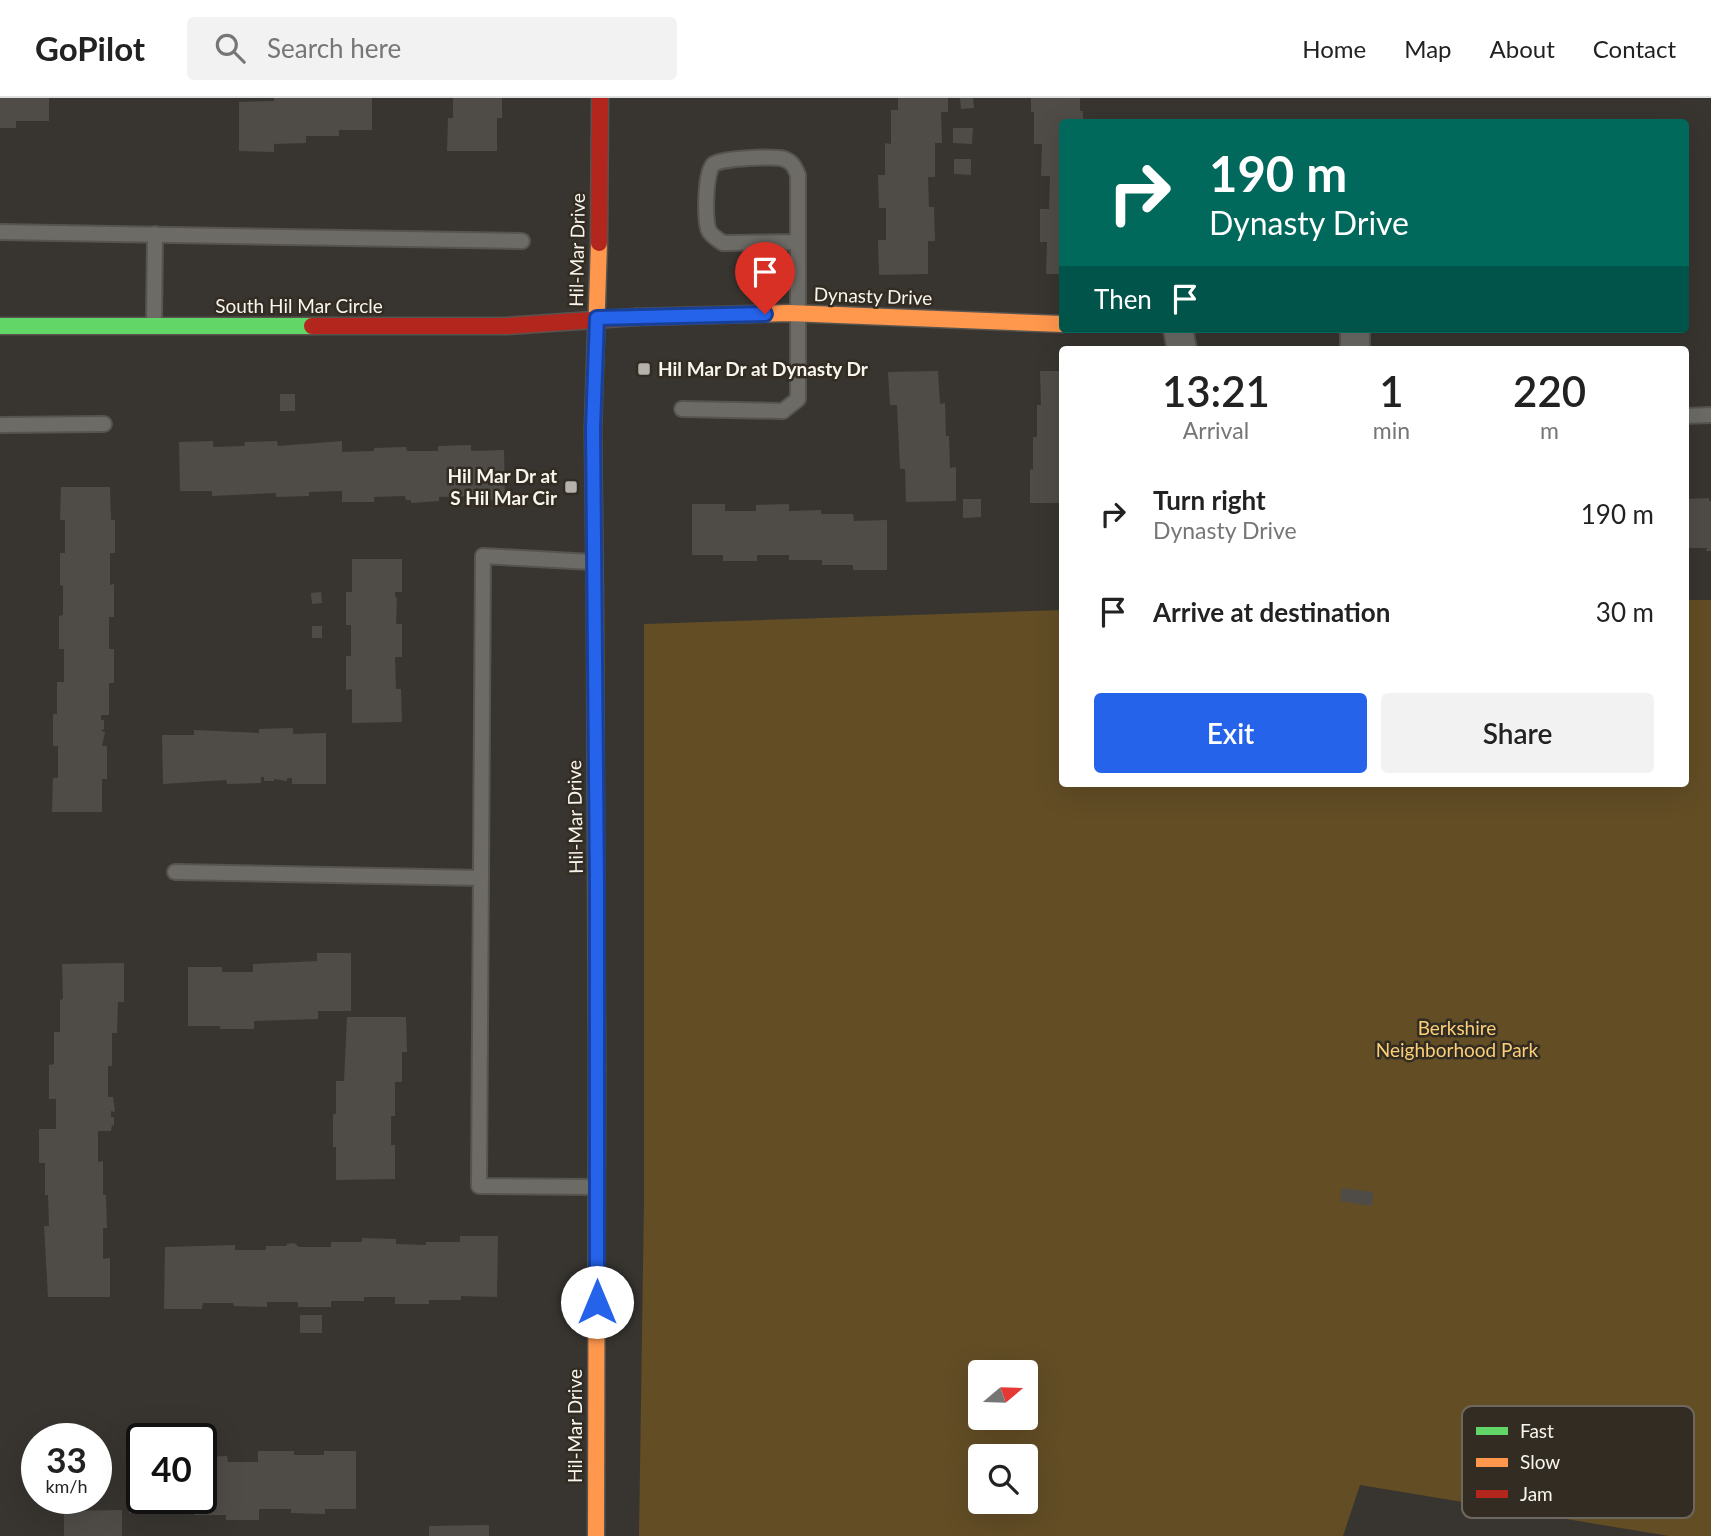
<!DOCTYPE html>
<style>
:root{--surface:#fff;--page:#f2f2f2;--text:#222;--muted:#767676;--line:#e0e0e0;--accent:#2563eb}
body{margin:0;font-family:Lato,sans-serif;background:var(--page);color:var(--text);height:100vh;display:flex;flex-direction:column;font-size:26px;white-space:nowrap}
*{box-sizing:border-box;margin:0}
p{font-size:23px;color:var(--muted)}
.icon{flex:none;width:38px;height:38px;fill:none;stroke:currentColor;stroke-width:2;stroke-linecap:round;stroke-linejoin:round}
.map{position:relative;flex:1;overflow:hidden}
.details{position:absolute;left:1059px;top:248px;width:630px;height:441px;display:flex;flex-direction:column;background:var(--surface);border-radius:7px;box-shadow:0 7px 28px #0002}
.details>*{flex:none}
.hud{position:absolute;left:1059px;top:21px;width:630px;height:214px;border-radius:7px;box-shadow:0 7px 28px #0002;background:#00695c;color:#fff;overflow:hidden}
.needle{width:46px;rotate:71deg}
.fabs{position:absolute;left:968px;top:1262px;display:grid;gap:14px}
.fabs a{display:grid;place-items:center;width:70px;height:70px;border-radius:7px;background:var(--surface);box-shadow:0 7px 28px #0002;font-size:35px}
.speed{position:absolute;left:21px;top:1325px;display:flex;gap:14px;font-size:35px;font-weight:700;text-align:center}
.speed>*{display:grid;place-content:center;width:91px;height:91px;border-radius:50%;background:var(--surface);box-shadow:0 7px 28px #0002;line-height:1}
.speed small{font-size:18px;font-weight:400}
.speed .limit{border:4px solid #111;border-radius:10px;background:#fff;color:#111}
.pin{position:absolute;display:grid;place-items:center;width:60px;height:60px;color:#fff;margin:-72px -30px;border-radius:50% 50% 50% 0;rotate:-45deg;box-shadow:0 0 7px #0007}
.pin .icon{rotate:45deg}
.me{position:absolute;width:77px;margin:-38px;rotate:0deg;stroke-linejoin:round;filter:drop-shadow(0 0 5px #0008)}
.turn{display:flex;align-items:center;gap:24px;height:147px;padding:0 35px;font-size:32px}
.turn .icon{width:91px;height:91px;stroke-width:2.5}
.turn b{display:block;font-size:49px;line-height:60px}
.then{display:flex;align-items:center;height:66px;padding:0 35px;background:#0003;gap:14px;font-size:26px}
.eta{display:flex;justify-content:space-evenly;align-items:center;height:119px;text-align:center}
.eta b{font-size:42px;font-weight:600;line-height:49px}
.primary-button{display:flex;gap:14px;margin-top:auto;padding:14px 35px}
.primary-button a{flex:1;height:80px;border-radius:7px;background:var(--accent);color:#fff;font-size:28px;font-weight:600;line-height:80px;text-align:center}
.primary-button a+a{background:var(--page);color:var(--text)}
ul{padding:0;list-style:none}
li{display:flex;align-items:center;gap:21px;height:98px;padding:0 35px}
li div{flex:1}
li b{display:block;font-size:26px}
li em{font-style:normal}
header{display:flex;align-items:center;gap:42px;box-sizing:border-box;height:98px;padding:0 35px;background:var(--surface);border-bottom:2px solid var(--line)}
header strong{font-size:33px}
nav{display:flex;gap:38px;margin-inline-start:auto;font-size:24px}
.search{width:490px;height:63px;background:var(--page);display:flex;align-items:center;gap:18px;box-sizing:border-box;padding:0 24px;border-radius:7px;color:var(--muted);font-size:26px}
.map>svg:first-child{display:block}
.green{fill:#624d25;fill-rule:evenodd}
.building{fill:#4f4c48}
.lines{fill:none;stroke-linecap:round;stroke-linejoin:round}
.lane-casing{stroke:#575450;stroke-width:18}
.street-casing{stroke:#575450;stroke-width:32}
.fast-casing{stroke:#575450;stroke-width:19}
.slow-casing{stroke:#575450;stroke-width:19}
.jam-casing{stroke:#575450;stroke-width:19}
.lane{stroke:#6d6b66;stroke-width:14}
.street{stroke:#6d6b66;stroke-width:28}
.fast{stroke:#63d668;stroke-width:16}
.slow{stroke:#ff974d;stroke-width:16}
.jam{stroke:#b3261e;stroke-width:16}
.route-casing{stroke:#184099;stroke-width:18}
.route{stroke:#2563eb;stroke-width:12}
.poi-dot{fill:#b5b2ac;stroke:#322c22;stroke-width:2.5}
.labels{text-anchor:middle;stroke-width:5;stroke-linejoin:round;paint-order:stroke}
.street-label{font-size:19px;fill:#f8f5ee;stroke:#322c22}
.poi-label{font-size:19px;font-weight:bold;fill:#f8f5ee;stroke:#322c22;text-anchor:start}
.park-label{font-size:19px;fill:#fccf77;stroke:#322c22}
.key{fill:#322c22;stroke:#6d685f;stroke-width:2}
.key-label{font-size:19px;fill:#f8f5ee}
</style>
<header>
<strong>GoPilot</strong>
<div class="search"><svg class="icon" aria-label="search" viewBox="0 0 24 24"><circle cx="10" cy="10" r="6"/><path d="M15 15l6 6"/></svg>Search here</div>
<nav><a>Home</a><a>Map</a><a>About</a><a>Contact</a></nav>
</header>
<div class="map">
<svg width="1711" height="1438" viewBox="0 0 1711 1438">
<rect width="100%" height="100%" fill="#383530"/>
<!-- green -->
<path class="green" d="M1685 502H1711V1438H1669L1360 1387 1343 1438H639L644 1101V526L1062 512V686H1685ZM980 1274H1026V1320H980ZM980 1358H1026V1404H980Z"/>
<!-- building -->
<g class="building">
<path d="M0 0H49V23H16V30H0Z"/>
<path d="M274 0H372V32H339V38H306V45L274 46V54L239 53V4L274 3Z"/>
<path d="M453 0H502V20H497V53H447L448 20H453Z"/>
<path d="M898 0H948V14H941L942 45H935V79H928L929 109H934L935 143H928V176L879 177 878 142H886V110H879L878 77H885V45L891 46V12H898Z"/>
<path d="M960 0H973L974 10 961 11Z"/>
<path d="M1031 0H1080V13H1083V24H1062V176H1046L1047 144H1040V111H1049L1050 78H1041L1042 46H1034V14H1031Z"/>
<path d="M953 30H973L972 46 953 45Z"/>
<path d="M954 61H971V77L954 76Z"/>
<path d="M1427 249H1463V252H1428Z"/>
<path d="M938 273 940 306 945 305 946 338H949L950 370 956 369V403L906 404 905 371H900L897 307H890L888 274Z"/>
<path d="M1040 273H1062V405H1030V371L1033 372V339H1037V307H1041Z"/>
<rect x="280" y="296" width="15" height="17"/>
<path d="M213 343V349L244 348 245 344 277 343 278 348 342 343V354L374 353V350L406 349 407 353H438V348L471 347V353L504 352 505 402 471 403V398L439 399V403L411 405V402H406L405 398 374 399V404H342V393L309 394V398L276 399V395L212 398V393H180L179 344Z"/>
<path d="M61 389H110L111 422H115V455H110V487L114 486V519H109V551H114V585H109V617H101V622H104V631L101 633 105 634 102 648H107V681H102V714H52L53 680H58V648H53V616H57V584H64V551H59V518L63 517V488L60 487V455H65V422H60Z"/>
<path d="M1709 400V403H1711V453H1706L1707 450H1685V401Z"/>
<path d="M963 401H981V419L963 420Z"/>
<path d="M692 406H725V413H756V407L789 406V413L821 412V416H853L854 423 887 422V472H853V467H822V462H789V457H757V463H723V457H692Z"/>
<path d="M352 461H402V494H395V499L397 500 396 526H402V559H395L396 591H401L402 624 352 625V591L346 592V558H351V527H346V494H352Z"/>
<path d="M321 494 322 505 312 506 311 495Z"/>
<rect x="312" y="528" width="10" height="12"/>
<path d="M293 630V636L326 635V686H292V680H287V683L274 681V683H264V679H261V685L227 686 226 682 163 686 162 637H194V632L259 635V631Z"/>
<path d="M317 855H351V913H318V921L254 923V931H220V928H188V869H222V874H253V866L317 863Z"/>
<path d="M124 865V904H118L117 935H112V968H108V999H113L115 1014 111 1013V1019H114V1028L112 1027 111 1033H98V1064L103 1063V1097H106L107 1130H103V1161L110 1160V1199H48L44 1128H49L48 1097H45V1065H39V1031H56V1001H49V967L54 966V934H60V902L63 901 62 866Z"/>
<path d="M347 919H406L407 954H402V984H395V1018H391V1047H395V1081L336 1082V1049H333V1016H336V983H344Z"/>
<path d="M1342 1090 1373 1094 1372 1108 1340 1103Z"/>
<path d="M460 1138H498L497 1199 461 1198V1202H429V1206H395V1199H364V1203H331V1209H298V1204H267V1209L234 1208 233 1205H203L202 1211H164L165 1149 235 1147V1152H266V1148H287L286 1146 294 1145 299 1149H331V1144H362V1140L396 1141V1146L426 1147V1144H460Z"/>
<rect x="300" y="1217" width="22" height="18"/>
<path d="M258 1353H294V1357H324V1353H356V1411H325V1416L291 1415V1411H259V1422H226V1417H194L193 1409 162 1408V1415H129V1357H142V1400H201V1359L227 1358 228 1364H258Z"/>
<path d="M122 1412V1438H64V1413Z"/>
<path d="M489 1427V1438H429V1428Z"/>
</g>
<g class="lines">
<defs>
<g id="lane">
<path d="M0 134 522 143"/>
<path d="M154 226 155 136"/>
<path d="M682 311 783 313 798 301V77C795 70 793 64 784 61 775 58 722 60 714 66 705 72 705 118 708 130 709 136 717 141 723 145L797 144"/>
<path d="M1685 318 1711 317"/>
<path d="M0 327 104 326"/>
<path d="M592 464 483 458 479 1088 595 1089"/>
<path d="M175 774 481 780"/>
</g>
<g id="street">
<path d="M1178 231 1182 252"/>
<path d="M1355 231V252"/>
</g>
<g id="fast">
<path d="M0 228H312"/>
<path d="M595 515 597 967"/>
</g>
<g id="slow">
<path d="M636 219 789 215 1062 226"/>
<path d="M595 515 593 330 599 145"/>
<path d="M596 1438 597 967"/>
</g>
<g id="jam">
<path d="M599 145 600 0"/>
<path d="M312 228H506L636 219"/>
</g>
</defs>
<!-- lane casing -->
<use href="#lane" class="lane-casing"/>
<!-- street casing -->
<use href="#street" class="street-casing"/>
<!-- fast casing -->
<use href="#fast" class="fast-casing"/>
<!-- slow casing -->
<use href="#slow" class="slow-casing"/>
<!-- jam casing -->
<use href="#jam" class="jam-casing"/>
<!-- lane -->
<use href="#lane" class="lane"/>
<!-- street -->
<use href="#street" class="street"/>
<!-- fast -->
<use href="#fast" class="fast"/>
<!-- slow -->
<use href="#slow" class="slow"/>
<!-- jam -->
<use href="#jam" class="jam"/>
</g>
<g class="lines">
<defs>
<path id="route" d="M597 1204V790L593 330 597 220 765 216"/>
</defs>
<!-- route casing -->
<use href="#route" class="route-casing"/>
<!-- route -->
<use href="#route" class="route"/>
</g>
<!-- markers -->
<g class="poi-dot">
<rect x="637" y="264" width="14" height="14" rx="3.5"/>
<rect x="564" y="382" width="14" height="14" rx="3.5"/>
</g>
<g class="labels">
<!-- street labels -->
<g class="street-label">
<text transform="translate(577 152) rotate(-89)" y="7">Hil-Mar Drive</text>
<text transform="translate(873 198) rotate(2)" y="7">Dynasty Drive</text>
<text x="299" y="215">South Hil Mar Circle</text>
<text transform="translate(575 719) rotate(-91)" y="7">Hil-Mar Drive</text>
<text transform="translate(575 1328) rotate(-90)" y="7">Hil-Mar Drive</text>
</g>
<!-- poi labels -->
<g class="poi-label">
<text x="658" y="278">Hil Mar Dr at Dynasty Dr</text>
<text x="557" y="385" text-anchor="end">Hil Mar Dr at<tspan x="557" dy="22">S Hil Mar Cir</tspan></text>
</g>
<!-- park labels -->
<g class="park-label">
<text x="1457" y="937">Berkshire<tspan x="1457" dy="22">Neighborhood Park</tspan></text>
</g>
</g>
<!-- legend -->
<rect x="1462" y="1308" width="232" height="112" rx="10" class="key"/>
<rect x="1476" y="1329" width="32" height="8" fill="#63d668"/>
<rect x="1476" y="1360" width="32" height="9" fill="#ff974d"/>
<rect x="1476" y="1392" width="32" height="8" fill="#b3261e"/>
<g class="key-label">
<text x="1520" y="1340">Fast</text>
<text x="1520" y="1371">Slow</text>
<text x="1520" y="1403">Jam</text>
</g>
</svg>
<div class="fabs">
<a><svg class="needle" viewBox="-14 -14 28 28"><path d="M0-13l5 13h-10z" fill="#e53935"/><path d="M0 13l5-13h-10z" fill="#767676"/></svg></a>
<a><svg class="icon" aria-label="search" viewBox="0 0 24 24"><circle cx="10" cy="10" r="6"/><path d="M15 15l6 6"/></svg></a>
</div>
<div class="speed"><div>33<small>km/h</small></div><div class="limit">40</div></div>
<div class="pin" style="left:765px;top:216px;background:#d93025"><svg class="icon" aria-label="arrive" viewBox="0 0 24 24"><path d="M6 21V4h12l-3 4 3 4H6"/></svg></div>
<svg class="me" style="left:597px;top:1204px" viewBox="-20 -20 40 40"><circle r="19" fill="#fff"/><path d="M0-13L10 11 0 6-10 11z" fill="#2563eb"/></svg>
<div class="hud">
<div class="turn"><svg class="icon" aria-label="right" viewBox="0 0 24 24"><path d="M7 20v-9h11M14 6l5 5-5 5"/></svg><div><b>190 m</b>Dynasty Drive</div></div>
<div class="then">Then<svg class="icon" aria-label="arrive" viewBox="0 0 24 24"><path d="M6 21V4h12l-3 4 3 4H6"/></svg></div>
</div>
<section class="details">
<div class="eta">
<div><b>13:21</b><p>Arrival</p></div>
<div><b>1</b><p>min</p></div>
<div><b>220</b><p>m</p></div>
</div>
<ul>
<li><svg class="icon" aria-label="right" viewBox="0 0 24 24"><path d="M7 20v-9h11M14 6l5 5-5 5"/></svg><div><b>Turn right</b><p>Dynasty Drive</p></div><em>190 m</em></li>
<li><svg class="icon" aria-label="arrive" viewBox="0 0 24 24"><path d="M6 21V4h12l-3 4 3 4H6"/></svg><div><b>Arrive at destination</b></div><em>30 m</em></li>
</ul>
<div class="primary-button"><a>Exit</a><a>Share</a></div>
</section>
</div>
